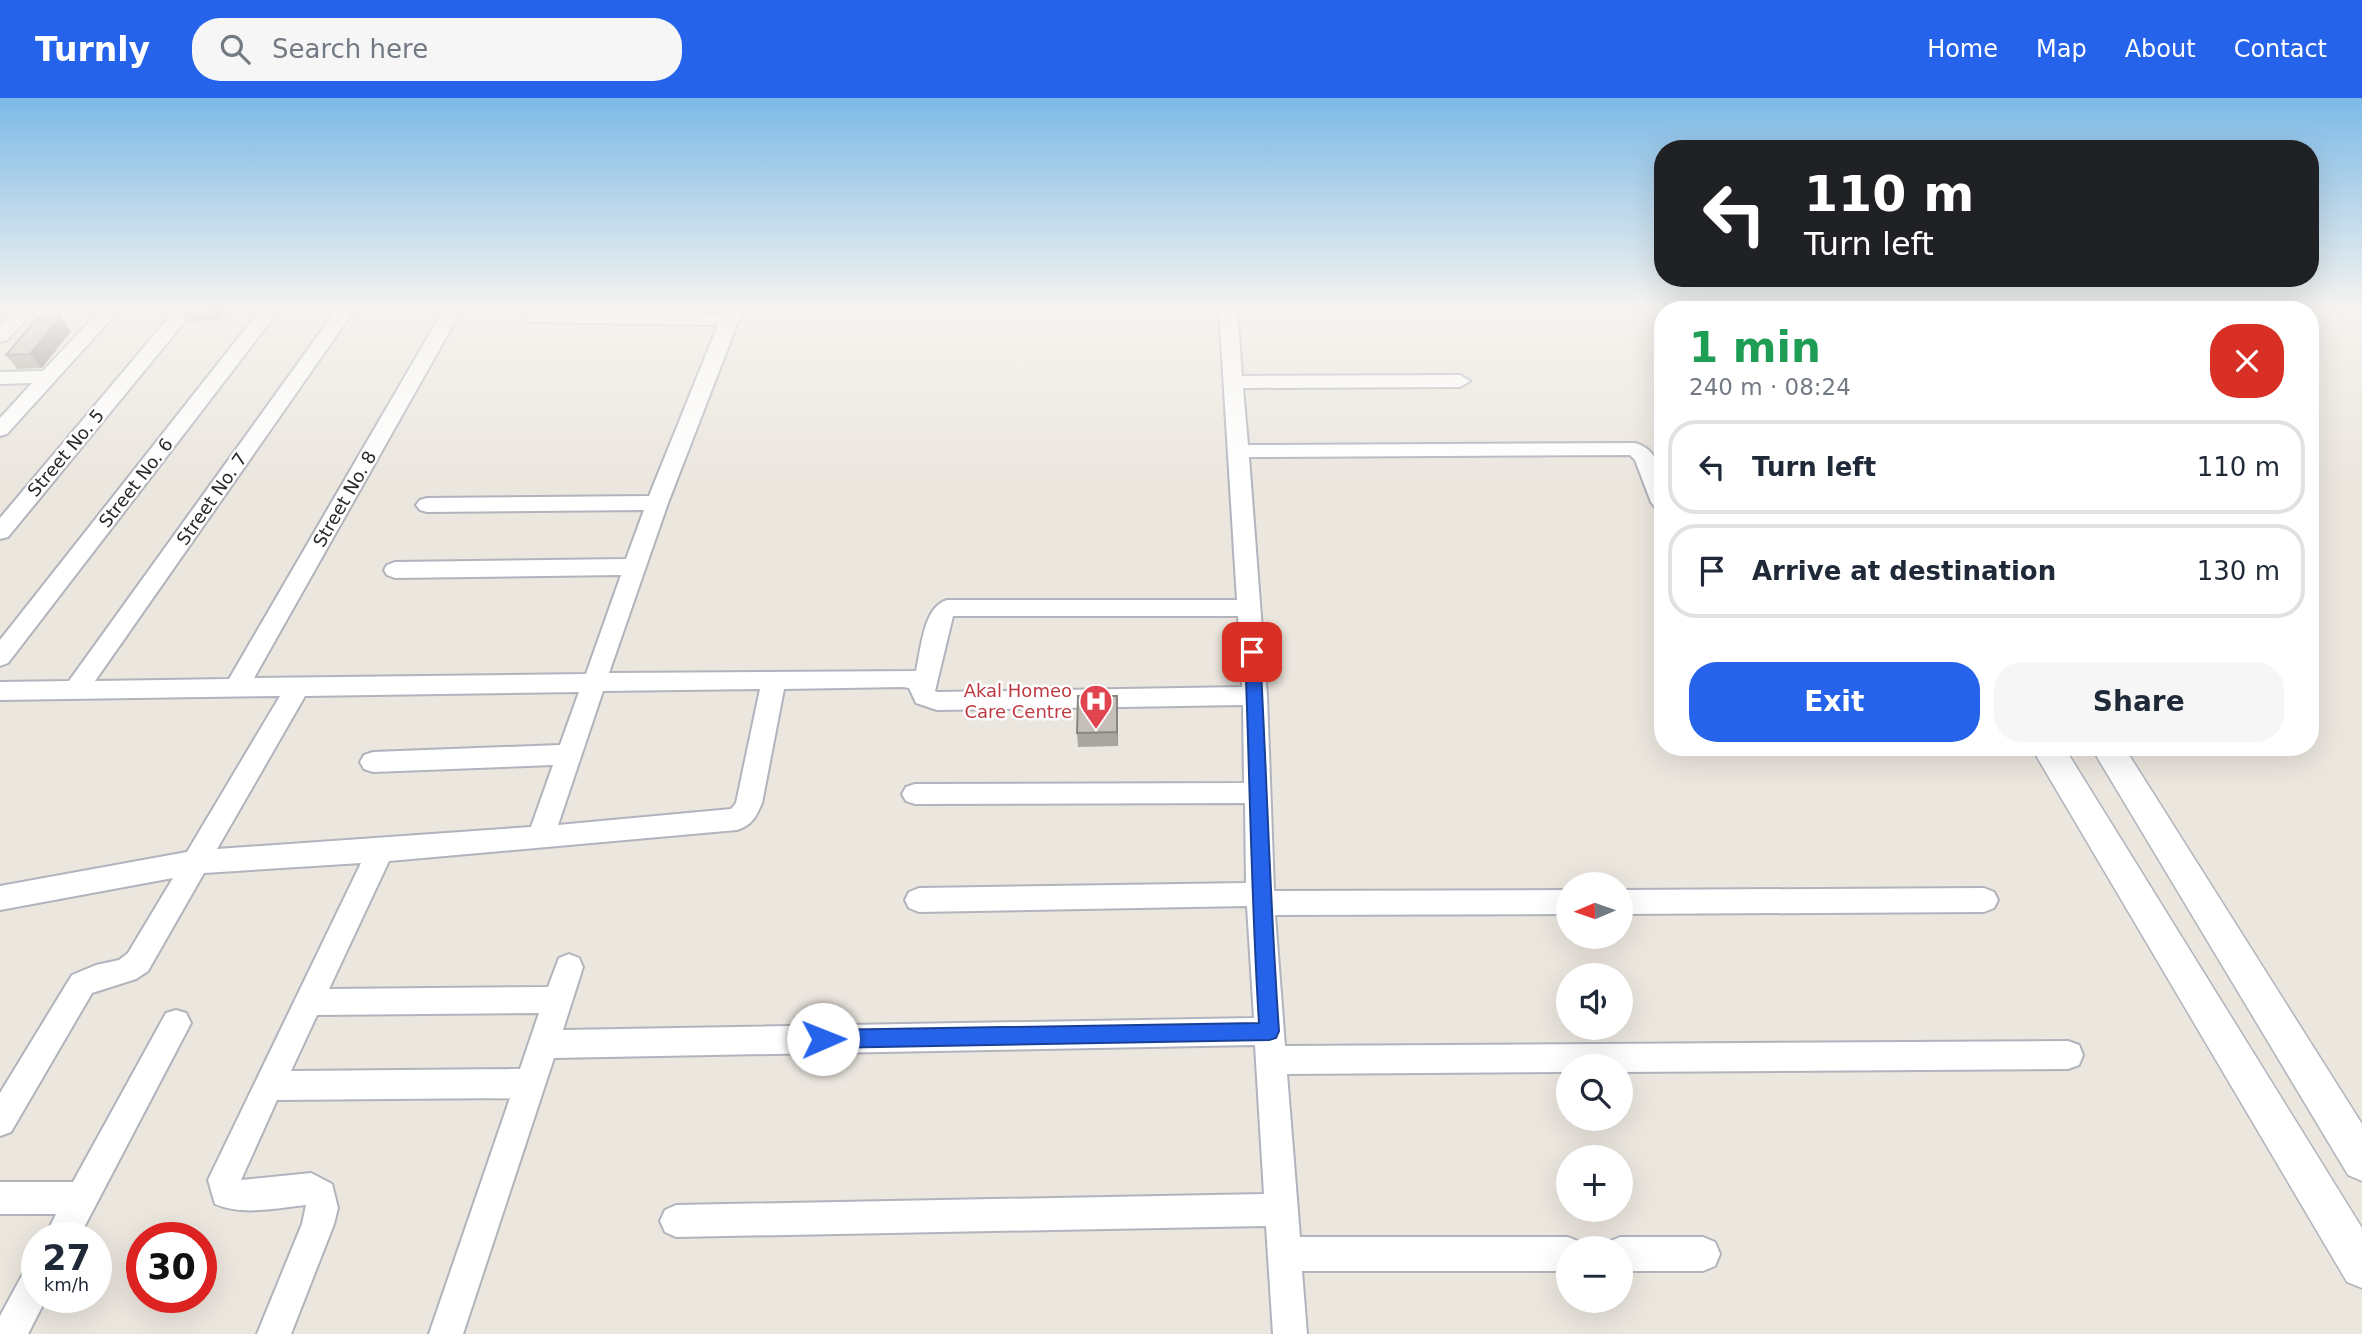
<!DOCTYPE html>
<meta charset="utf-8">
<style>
:root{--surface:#fff;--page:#f6f6f7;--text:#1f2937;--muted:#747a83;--line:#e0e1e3;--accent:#2563eb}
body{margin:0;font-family:"DejaVu Sans",sans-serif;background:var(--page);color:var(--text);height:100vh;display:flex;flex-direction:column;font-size:26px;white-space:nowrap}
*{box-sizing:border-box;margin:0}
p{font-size:23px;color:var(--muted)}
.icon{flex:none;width:38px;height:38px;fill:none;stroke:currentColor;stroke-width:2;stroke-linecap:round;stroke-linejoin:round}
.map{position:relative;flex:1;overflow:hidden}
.sheet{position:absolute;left:1654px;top:203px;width:665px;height:455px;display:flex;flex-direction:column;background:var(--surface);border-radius:28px;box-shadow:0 7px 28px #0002}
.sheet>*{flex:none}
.banner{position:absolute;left:1654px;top:42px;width:665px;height:147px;border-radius:28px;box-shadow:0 7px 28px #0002;background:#202124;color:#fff;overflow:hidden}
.needle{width:46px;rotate:268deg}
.fabs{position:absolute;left:1556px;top:774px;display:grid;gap:14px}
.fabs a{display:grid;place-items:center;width:77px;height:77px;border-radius:50%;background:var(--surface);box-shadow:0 7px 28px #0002;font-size:35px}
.speed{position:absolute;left:21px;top:1124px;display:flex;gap:14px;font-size:35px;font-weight:700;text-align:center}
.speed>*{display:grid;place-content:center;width:91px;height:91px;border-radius:50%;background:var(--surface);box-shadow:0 7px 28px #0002;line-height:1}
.speed small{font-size:18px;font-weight:400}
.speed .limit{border:10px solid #d22;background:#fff;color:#111}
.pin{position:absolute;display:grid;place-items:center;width:60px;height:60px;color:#fff;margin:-30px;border-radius:14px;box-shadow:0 4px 10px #0006}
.me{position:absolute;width:77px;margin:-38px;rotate:89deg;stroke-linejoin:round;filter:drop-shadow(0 0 5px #0008)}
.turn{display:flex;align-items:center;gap:24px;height:147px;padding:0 35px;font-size:32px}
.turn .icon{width:91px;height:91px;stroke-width:2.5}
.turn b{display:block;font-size:49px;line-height:60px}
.round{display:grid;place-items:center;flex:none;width:74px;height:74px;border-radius:28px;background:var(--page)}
.headline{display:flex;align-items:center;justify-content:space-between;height:119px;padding:0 35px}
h1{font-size:42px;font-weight:800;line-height:52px;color:#1e9e55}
.primary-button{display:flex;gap:14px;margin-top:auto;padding:14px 35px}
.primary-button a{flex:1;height:80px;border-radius:28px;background:var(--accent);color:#fff;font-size:28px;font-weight:800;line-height:80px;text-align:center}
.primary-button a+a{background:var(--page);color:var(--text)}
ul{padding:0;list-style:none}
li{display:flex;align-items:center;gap:21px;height:94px;margin:0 14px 10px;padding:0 21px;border:4px solid var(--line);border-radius:28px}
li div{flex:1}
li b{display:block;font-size:26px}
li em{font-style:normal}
header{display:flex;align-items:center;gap:42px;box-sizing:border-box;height:98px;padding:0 35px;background:var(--accent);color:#fff}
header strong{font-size:33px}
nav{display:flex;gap:38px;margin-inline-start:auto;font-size:24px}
.search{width:490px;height:63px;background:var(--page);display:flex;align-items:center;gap:18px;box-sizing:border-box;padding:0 24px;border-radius:28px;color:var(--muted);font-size:26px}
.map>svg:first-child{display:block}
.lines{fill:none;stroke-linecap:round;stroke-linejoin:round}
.minor-casing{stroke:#b1b3bd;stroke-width:4}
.tertiary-casing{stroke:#b1b3bd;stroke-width:3}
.minor{fill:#fff;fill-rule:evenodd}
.tertiary{fill:#fff;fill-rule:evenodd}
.wall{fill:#a9a59f}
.shaded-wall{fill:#898682}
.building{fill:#c4c0b9;stroke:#898682;stroke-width:2}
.route{fill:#2563eb;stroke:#184099;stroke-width:2}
.labels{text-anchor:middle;stroke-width:5;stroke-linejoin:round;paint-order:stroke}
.street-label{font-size:18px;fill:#2a2a2a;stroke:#fff}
.health-label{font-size:18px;fill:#be3a42;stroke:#fff;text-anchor:end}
</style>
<header>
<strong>Turnly</strong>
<div class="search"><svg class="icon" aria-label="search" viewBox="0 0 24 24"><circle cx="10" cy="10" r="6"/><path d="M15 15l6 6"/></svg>Search here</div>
<nav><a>Home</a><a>Map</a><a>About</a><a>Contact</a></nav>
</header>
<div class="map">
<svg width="2362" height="1236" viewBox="0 0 2362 1236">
<rect width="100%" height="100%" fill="#ebe6de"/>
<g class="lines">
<defs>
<g id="minor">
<path d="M16 211H36L7 242 0 244V228Z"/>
<path d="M101 211H120L7 336 0 338V320L32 285 0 286V274L43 273Z"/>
<path d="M176 211H195L8 439 0 441V420Z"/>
<path d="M261 211H280L8 565 0 568V542Z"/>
<path d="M337 211H355L95 583 229 581 444 211H462L254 580 586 576 621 477 395 480 387 477 384 472 387 467 395 464 626 461 644 412 427 414 420 412 416 407 420 402 427 400 649 398 718 227 529 224 526 220 529 216 535 215 723 216 725 211H743L668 405 609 575 916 573C921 552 923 509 947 502H1237L1219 211H1237L1242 278 1460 277 1470 283 1460 289 1243 290 1248 347 1635 345C1663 352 1664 388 1662 411L1655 409 1651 404 1635 362 1630 357 1249 359 1267 598 1274 793 1568 792V816L1275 817 1285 948 2068 943 2079 947 2083 957 2079 967 2068 971 1620 974V968H1568V974L1287 976 1300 1139H1568L1580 1144 1582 1150H1568V1173H1302L1307 1236H1273L1266 1128 676 1139 665 1134 660 1123 665 1112 676 1107 1264 1096 1255 947 554 960 463 1236H429L510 1000 277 1002 241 1082 311 1075 332 1086 338 1110 334 1126 291 1236H257L302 1126 306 1107C275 1110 244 1118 215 1106L208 1082 361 765 204 775 148 873 136 881 92 895 11 1034 0 1038V995L72 877 96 867 119 862 128 855 173 780 0 812V788L187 754 280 598 0 602V584L69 583ZM953 518H1238L1242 589 937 594 935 593ZM903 589 909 590 916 605 937 612 1243 607 1244 685 915 686 906 689 902 696 906 703 915 706 1245 705 1246 785 919 790 909 794 905 802 909 810 919 814 1247 808 1254 920 563 932 583 869 579 860 569 856 559 860 548 889 329 891 389 763 737 732C752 727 756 719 762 705L784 591ZM760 591 736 705 731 711 558 727 603 593ZM579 594 560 647 373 654 364 657 360 664 364 671 373 674 553 667 531 729 217 751 305 598ZM539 915 520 971 291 973 317 917Z"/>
<path d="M1984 790 1994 794 1998 802 1994 810 1984 814 1620 816V792Z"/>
<path d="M176 912 186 915 191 925 79 1139H45L56 1116H0V1084H73L166 915Z"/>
<path d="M1620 1139H1703L1715 1144 1720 1156 1715 1168 1703 1173H1620V1150H1606L1608 1144Z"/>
<path d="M37 1167V1199H47L28 1236H0V1218L25 1172Z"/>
</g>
<g id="tertiary">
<path d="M1778 211V212H1754V211Z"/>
<path d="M1821 211V212H1797V211Z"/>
<path d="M2031 649H2064L2362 1130V1190L2347 1184Z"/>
<path d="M2091 649H2124L2362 1026V1083L2348 1077Z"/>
</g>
</defs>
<!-- minor casing -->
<use href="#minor" class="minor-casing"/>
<!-- tertiary casing -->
<use href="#tertiary" class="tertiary-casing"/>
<!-- minor -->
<use href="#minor" class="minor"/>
<!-- tertiary -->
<use href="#tertiary" class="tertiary"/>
</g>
<!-- wall -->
<g class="wall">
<path d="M180 211H231L219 221 188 224Z"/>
<path d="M71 233 42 270 17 271 6 257Z"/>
<path d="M1118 612V648L1078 649 1077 635Z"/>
</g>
<!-- shaded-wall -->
<g class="shaded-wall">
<path d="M212 211H231L219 221Z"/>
<path d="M60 219 71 233 42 270 30 256Z"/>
<path d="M1117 598 1118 612V648L1117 634Z"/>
</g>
<!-- building -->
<g class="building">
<path d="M40 217 60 219 30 256 6 257Z"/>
<path d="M1078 598H1117V634L1077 635Z"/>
</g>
<!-- sky -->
<linearGradient id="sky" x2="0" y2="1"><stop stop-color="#7cb9e6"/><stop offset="0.55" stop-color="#f6f4f0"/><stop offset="1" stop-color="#f6f4f0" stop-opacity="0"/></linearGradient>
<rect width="2362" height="384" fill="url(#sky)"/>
<!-- route -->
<path class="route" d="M1252 548 1260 554C1267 680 1270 807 1279 933L1276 940 1269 942 823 950 816 947 813 941 816 935 823 932 1259 925C1251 801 1250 678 1245 554Z"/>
<!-- icons -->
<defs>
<symbol id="hospital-pin" viewBox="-11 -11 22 30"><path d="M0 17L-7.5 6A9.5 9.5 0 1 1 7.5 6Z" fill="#e0444e" stroke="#fff"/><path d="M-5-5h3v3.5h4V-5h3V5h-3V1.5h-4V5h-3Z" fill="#fff"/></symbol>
</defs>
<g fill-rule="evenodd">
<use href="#hospital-pin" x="1077" y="584" width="38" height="52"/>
</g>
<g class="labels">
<!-- street labels -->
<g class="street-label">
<text transform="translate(66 355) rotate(-50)" y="6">Street No. 5</text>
<text transform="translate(136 385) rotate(-52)" y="6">Street No. 6</text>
<text transform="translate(212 401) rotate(-55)" y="6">Street No. 7</text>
<text transform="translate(345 401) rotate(-60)" y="6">Street No. 8</text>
</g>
<!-- health labels -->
<g class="health-label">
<text x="1072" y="599">Akal Homeo<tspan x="1072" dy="21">Care Centre</tspan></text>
</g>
</g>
</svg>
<div class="fabs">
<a><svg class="needle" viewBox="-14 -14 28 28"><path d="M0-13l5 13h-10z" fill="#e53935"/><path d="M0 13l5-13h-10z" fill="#747a83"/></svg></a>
<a><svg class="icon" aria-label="sound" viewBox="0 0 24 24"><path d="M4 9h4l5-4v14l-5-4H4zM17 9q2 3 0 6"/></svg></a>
<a><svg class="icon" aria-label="search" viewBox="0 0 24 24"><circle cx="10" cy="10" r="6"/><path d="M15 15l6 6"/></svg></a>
<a>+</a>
<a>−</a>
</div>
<div class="speed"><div>27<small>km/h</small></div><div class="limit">30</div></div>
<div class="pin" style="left:1252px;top:554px;background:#d93025"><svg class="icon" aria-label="arrive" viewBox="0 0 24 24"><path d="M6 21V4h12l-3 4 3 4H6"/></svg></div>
<svg class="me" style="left:823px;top:941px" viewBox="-20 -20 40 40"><circle r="19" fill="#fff"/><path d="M0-13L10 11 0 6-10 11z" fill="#2563eb"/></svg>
<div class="banner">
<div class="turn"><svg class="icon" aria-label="left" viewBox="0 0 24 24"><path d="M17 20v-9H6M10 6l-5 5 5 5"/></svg><div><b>110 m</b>Turn left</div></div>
</div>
<section class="sheet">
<div class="headline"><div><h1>1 min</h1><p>240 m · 08:24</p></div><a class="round" style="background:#d93025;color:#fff"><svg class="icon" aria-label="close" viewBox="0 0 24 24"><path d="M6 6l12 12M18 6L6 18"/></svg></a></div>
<ul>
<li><svg class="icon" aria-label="left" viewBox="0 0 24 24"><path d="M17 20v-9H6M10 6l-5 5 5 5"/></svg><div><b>Turn left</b></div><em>110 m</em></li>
<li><svg class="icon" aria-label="arrive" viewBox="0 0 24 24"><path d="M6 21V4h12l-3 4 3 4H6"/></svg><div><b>Arrive at destination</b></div><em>130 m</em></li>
</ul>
<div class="primary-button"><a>Exit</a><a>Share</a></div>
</section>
</div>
